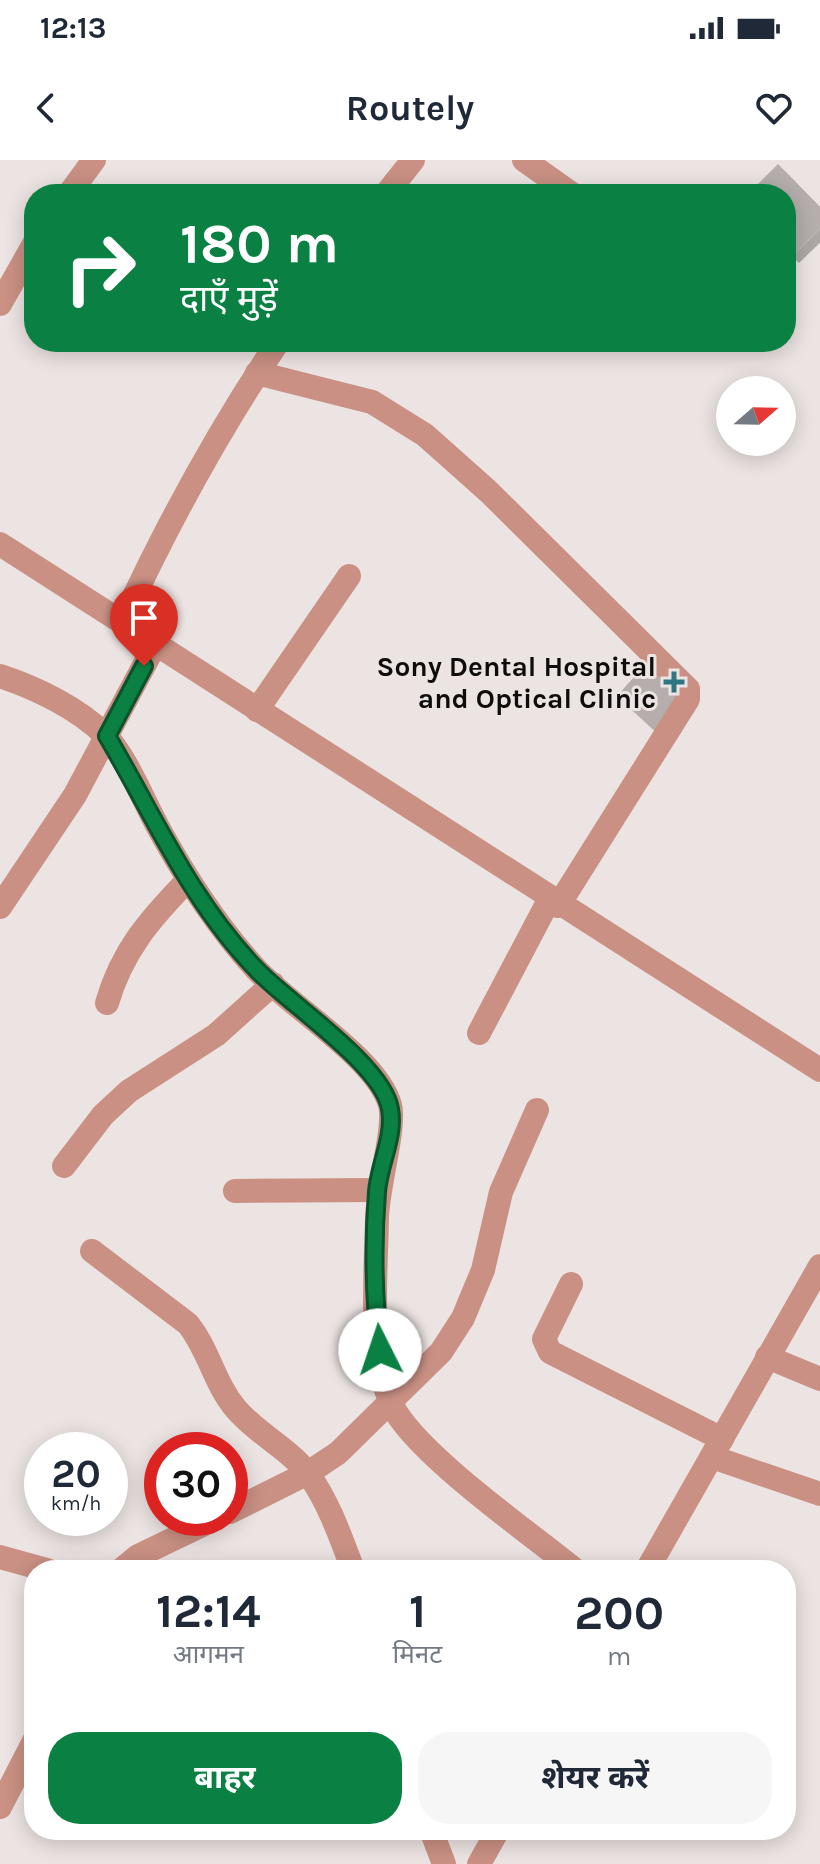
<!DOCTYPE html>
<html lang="hi">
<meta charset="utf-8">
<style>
:root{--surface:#fff;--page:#f6f6f7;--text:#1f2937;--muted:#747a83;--accent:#0b8043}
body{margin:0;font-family:Karla,"Noto Sans Devanagari",sans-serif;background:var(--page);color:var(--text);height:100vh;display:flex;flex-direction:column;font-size:30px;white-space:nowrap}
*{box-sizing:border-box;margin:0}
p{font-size:26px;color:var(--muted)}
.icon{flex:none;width:44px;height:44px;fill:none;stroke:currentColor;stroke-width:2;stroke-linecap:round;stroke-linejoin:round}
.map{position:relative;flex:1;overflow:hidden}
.side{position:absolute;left:24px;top:1400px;width:772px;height:280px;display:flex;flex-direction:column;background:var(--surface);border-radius:32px;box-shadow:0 4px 20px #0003}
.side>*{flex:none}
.banner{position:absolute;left:24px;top:24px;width:772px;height:168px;border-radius:32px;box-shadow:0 4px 20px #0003;background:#0b8043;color:#fff;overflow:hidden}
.needle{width:52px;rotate:70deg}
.fabs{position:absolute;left:716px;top:216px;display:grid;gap:16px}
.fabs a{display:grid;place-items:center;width:80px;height:80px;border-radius:50%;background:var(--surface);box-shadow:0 4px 20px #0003;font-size:40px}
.speed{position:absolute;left:24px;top:1272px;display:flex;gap:16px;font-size:40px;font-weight:700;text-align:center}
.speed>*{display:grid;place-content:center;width:104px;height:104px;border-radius:50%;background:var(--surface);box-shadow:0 4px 20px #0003;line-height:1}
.speed small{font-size:20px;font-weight:400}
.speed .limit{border:12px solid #d22;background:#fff;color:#111}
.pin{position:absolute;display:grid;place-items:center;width:68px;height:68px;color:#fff;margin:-82px -34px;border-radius:50% 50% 50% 0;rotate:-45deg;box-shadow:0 0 8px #0007}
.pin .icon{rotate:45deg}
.me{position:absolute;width:88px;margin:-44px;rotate:356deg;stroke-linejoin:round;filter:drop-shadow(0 0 6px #0008)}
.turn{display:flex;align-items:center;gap:28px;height:168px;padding:0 24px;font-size:36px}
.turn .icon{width:104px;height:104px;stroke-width:2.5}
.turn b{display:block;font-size:56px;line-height:68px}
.eta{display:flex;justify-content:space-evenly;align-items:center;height:136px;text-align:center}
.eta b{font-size:48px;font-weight:700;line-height:56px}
.button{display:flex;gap:16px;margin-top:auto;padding:16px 24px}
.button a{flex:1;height:92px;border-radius:32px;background:var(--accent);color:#fff;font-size:32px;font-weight:700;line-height:92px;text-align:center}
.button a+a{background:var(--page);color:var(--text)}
.status{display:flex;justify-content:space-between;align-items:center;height:56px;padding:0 40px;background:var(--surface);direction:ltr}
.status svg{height:22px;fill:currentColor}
header{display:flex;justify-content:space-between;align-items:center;height:104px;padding:0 24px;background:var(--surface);font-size:36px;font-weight:700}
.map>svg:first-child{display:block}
.building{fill:#b5aeac;filter:url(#shadow)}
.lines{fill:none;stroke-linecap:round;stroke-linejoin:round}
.minor{stroke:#ca9084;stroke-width:24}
.route-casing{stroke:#07532c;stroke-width:20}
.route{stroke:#0b8043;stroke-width:14}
.poi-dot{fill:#2f7582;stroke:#ece4e2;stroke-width:3}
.labels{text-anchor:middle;stroke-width:6;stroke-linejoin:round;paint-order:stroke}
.poi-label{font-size:28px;font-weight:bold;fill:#0f0d0c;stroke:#ece4e2;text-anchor:end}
</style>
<div class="status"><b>12:13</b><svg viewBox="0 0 49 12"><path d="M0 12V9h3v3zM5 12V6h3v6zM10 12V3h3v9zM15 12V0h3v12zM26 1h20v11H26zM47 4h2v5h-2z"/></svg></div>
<header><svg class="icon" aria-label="back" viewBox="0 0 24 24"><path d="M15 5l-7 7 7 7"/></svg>Routely<svg class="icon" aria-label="heart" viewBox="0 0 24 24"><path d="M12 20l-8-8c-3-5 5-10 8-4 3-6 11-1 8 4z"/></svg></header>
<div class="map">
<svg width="820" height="1704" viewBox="0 0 820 1704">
<defs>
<filter id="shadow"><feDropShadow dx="7" dy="7" stdDeviation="0" flood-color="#0004"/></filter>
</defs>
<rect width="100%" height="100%" fill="#ece4e2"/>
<!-- building -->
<g class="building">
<path d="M778 4 820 47V69L792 96 786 90V34H748Z"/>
<path d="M651 498 688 532 654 570 617 536Z"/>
</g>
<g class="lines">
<!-- minor -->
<g class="minor">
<path d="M524 0 572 34"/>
<path d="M69 34 94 0"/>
<path d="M386 34 413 0"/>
<path d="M0 144 34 84"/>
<path d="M257 213 372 242 425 275 489 332 688 529V539L558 746"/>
<path d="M0 384 820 910"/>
<path d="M122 462C167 365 218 271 278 182"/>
<path d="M0 516C36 528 78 548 105 575 126 596 144 642 159 669 187 720 216 765 255 808 289 846 377 898 390 945 396 967 377 1028 377 1059 376 1113 368 1195 392 1245 415 1293 530 1373 575 1410"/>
<path d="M257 550 349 416"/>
<path d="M0 747 75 635 156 483"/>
<path d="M107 843C122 791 150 759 187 721"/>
<path d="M479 873 549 740"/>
<path d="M64 1006 103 955 129 931 216 875 273 824"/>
<path d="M235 1031 377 1030"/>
<path d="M92 1091 188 1164C209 1190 214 1223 236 1249 257 1274 290 1289 309 1315 329 1343 341 1378 353 1410"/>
<path d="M571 1124 544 1179 550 1192 722 1279"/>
<path d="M767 1197 820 1219"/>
<path d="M712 1297 820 1334"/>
<path d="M230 1352 308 1313 338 1293 441 1192 463 1158 483 1110 501 1032 537 950"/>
<path d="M0 1397 47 1410"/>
<path d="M121 1410 138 1396 217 1358"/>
<path d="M647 1410 820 1106"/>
<path d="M0 1647 34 1581"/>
<path d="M431 1670 444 1704"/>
<path d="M479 1704 498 1670"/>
</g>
</g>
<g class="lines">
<defs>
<path id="route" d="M144 506 107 576C154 656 191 742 257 810 288 843 383 905 390 949 395 977 379 1004 377 1032 373 1083 374 1139 380 1190"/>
</defs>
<!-- route casing -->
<use href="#route" class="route-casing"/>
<!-- route -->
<use href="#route" class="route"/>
</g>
<!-- markers -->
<path class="poi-dot" d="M670 510h8v8h8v8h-8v8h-8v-8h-8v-8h8z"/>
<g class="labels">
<!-- poi labels -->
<g class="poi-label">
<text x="656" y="516">Sony Dental Hospital<tspan x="656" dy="32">and Optical Clinic</tspan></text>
</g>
</g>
</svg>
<div class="fabs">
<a><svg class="needle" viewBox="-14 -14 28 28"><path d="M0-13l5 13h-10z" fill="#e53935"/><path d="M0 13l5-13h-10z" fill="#747a83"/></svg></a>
</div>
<div class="speed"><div>20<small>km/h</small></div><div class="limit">30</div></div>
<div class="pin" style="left:144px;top:506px;background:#d93025"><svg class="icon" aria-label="arrive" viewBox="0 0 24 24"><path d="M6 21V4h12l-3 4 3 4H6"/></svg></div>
<svg class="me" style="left:380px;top:1190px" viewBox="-20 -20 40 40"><circle r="19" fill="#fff"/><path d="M0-13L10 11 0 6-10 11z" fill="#0b8043"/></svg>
<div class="banner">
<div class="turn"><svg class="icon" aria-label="right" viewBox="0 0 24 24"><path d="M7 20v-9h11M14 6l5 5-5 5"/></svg><div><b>180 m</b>दाएँ मुड़ें</div></div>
</div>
<section class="side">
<div class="eta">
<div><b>12:14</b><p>आगमन</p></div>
<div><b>1</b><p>मिनट</p></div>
<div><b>200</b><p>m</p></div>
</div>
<div class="button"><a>बाहर</a><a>शेयर करें</a></div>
</section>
</div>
